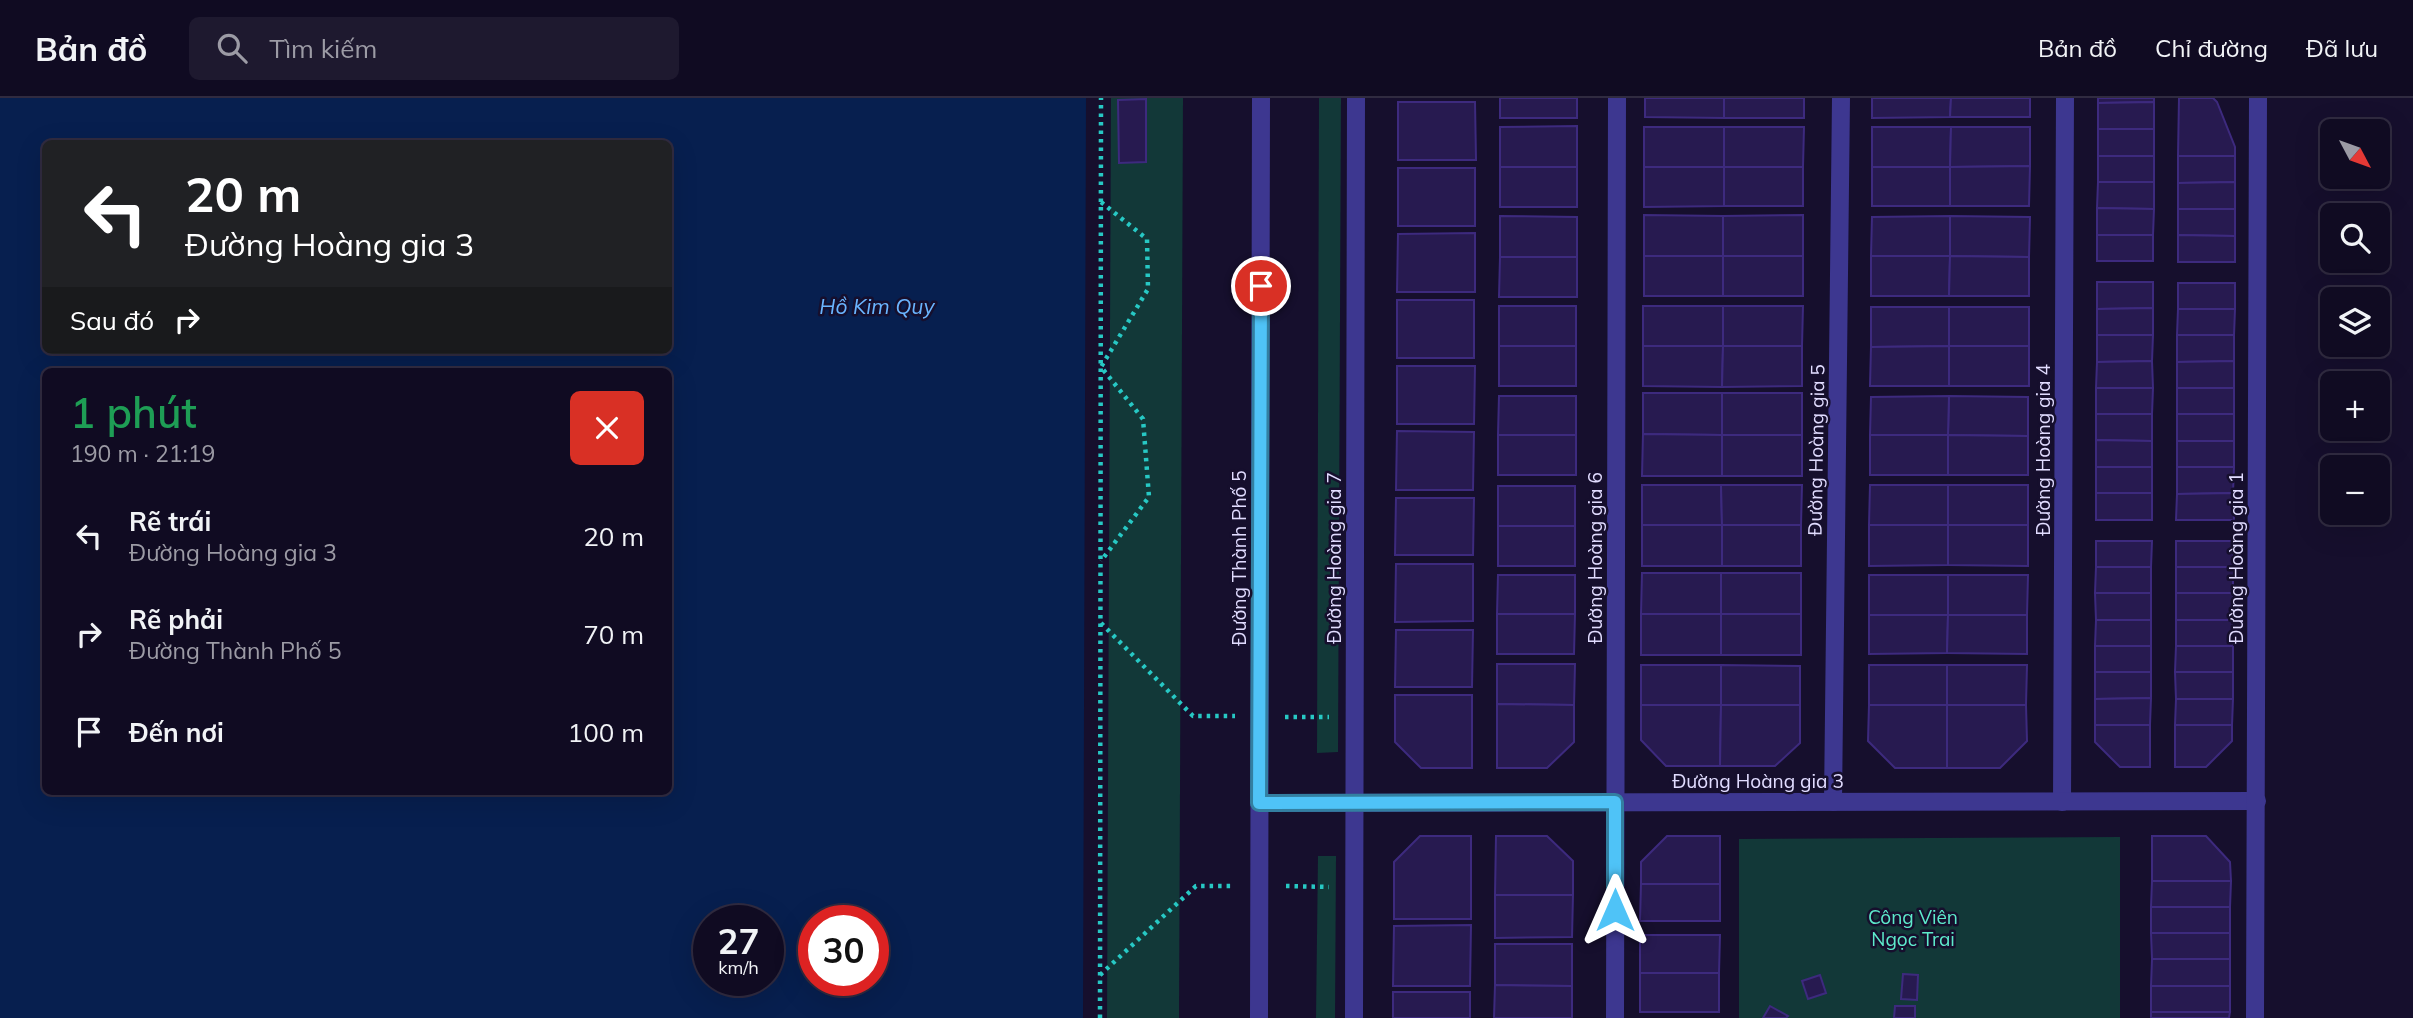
<!DOCTYPE html>
<html lang="vi">
<meta charset="utf-8">
<style>
:root{--surface:#100b22;--page:#1e192f;--text:#f1f3f6;--muted:#9c9ba5;--line:#302b40}
body{margin:0;font-family:Mulish,sans-serif;background:var(--page);color:var(--text);height:100vh;display:flex;flex-direction:column;font-size:26px;white-space:nowrap}
*{box-sizing:border-box;margin:0}
p{font-size:23px;color:var(--muted)}
.icon{flex:none;width:38px;height:38px;fill:none;stroke:currentColor;stroke-width:2;stroke-linecap:round;stroke-linejoin:round}
.map{position:relative;flex:1;overflow:hidden}
.panel{position:absolute;left:42px;top:270px;width:630px;height:427px;display:flex;flex-direction:column;background:var(--surface);border-radius:10px;box-shadow:0 7px 28px #0002,0 0 0 2px var(--line)}
.panel>*{flex:none}
.hud{position:absolute;left:42px;top:42px;width:630px;height:214px;border-radius:10px;box-shadow:0 7px 28px #0002,0 0 0 2px var(--line);background:#202124;color:#fff;overflow:hidden}
.needle{width:46px;rotate:131deg}
.buttons{position:absolute;left:2320px;top:21px;display:grid;gap:14px}
.buttons a{display:grid;place-items:center;width:70px;height:70px;border-radius:10px;background:var(--surface);box-shadow:0 7px 28px #0002,0 0 0 2px var(--line);font-size:35px}
.speed{position:absolute;left:693px;top:807px;display:flex;gap:14px;font-size:35px;font-weight:700;text-align:center}
.speed>*{display:grid;place-content:center;width:91px;height:91px;border-radius:50%;background:var(--surface);box-shadow:0 7px 28px #0002,0 0 0 2px var(--line);line-height:1}
.speed small{font-size:18px;font-weight:400}
.speed .limit{border:10px solid #d22;background:#fff;color:#111}
.pin{position:absolute;display:grid;place-items:center;width:60px;height:60px;color:#fff;margin:-30px;border:4px solid #fff;border-radius:50%;box-shadow:0 2px 7px #0007}
.me{position:absolute;width:77px;margin:-38px;rotate:0deg;stroke-linejoin:round;filter:drop-shadow(0 0 5px #0008)}
.turn{display:flex;align-items:center;gap:24px;height:147px;padding:0 28px;font-size:32px}
.turn .icon{width:91px;height:91px;stroke-width:2.5}
.turn b{display:block;font-size:49px;line-height:60px}
.then{display:flex;align-items:center;height:66px;padding:0 28px;background:#0003;gap:14px;font-size:26px}
.round{display:grid;place-items:center;flex:none;width:74px;height:74px;border-radius:10px;background:var(--page)}
.overview{display:flex;align-items:center;justify-content:space-between;height:119px;padding:0 28px}
h1{font-size:42px;font-weight:600;line-height:52px;color:#1e9e55}
ul{padding:0;list-style:none}
li{display:flex;align-items:center;gap:21px;height:98px;padding:0 28px}
li div{flex:1}
li b{display:block;font-size:26px}
li em{font-style:normal}
header{display:flex;align-items:center;gap:42px;box-sizing:border-box;height:98px;padding:0 35px;background:var(--surface);border-bottom:2px solid var(--line)}
header strong{font-size:33px}
nav{display:flex;gap:38px;margin-inline-start:auto;font-size:24px}
.search{width:490px;height:63px;background:var(--page);display:flex;align-items:center;gap:18px;box-sizing:border-box;padding:0 24px;border-radius:10px;color:var(--muted);font-size:26px}
.map>svg:first-child{display:block}
.green{fill:#123838}
.water{fill:#071f4f;fill-rule:evenodd}
.building{fill:#271a50;stroke:#3d2a7e;stroke-width:2}
.lines{fill:none;stroke-linecap:round;stroke-linejoin:round}
.path{stroke:#27c8c4;stroke-width:4.5;stroke-dasharray:3.5 5;stroke-linecap:butt}
.minor{stroke:#3d3790;stroke-width:18}
.route-casing{stroke:#337fa1;stroke-width:18}
.route{stroke:#4fc3f7;stroke-width:12}
.labels{text-anchor:middle;stroke-width:5;stroke-linejoin:round;paint-order:stroke}
.street-label{font-size:19px;fill:#e1dcff;stroke:#160f2d}
.park-label{font-size:19px;fill:#5deacb;stroke:#160f2d}
.water-label{font-size:21px;font-style:italic;fill:#6ab5ff;stroke:#160f2d}
</style>
<header>
<strong>Bản đồ</strong>
<div class="search"><svg class="icon" aria-label="search" viewBox="0 0 24 24"><circle cx="10" cy="10" r="6"/><path d="M15 15l6 6"/></svg>Tìm kiếm</div>
<nav><a>Bản đồ</a><a>Chỉ đường</a><a>Đã lưu</a></nav>
</header>
<div class="map">
<svg width="2413" height="920" viewBox="0 0 2413 920">
<rect width="100%" height="100%" fill="#160f2d"/>
<!-- green -->
<g class="green">
<path d="M1111 0H1183L1179 920H1107Z"/>
<path d="M1319 0H1341L1338 654 1317 655Z"/>
<path d="M2120 739V920H1739V741Z"/>
<path d="M1318 758H1336L1335 920H1316Z"/>
</g>
<!-- water -->
<path class="water" d="M0 0H1086L1083 920H0ZM46 46H668V252H46ZM46 273H668V693H46ZM768 822V882H709V822ZM873 822V882H814V822Z"/>
<!-- building -->
<g class="building">
<rect x="1500" y="0" width="77" height="20"/>
<path d="M1645 0H1724V20L1645 19Z"/>
<rect x="1724" y="0" width="80" height="20"/>
<path d="M1872 0H1951L1950 19 1872 20Z"/>
<path d="M1951 0H2030V19H1950Z"/>
<path d="M2098 0H2154V4L2098 5Z"/>
<path d="M2179 0H2213L2217 4 2235 49V58H2178Z"/>
<path d="M1146 1V64L1119 65 1118 2Z"/>
<path d="M1398 4H1475L1476 62H1398Z"/>
<path d="M2154 4V31H2098V5Z"/>
<path d="M1577 28V69H1500V29Z"/>
<rect x="1644" y="29" width="80" height="40"/>
<path d="M1724 29H1804L1803 69H1724Z"/>
<path d="M1872 29H1951L1950 69H1872Z"/>
<path d="M1951 29H2030V68L1950 69Z"/>
<rect x="2098" y="31" width="56" height="27"/>
<rect x="2098" y="58" width="56" height="26"/>
<path d="M2178 58H2235V84L2178 85Z"/>
<path d="M2030 68 2029 108H1950V69Z"/>
<rect x="1500" y="69" width="77" height="40"/>
<path d="M1644 69H1724V108L1644 109Z"/>
<rect x="1724" y="69" width="79" height="39"/>
<rect x="1872" y="69" width="78" height="39"/>
<rect x="1398" y="70" width="77" height="58"/>
<path d="M2098 84H2154V111L2097 110Z"/>
<path d="M2235 84V111H2178V85Z"/>
<path d="M2097 110 2154 111 2153 137H2097Z"/>
<path d="M2178 111H2235V138L2178 137Z"/>
<path d="M1644 117 1723 118V158H1644Z"/>
<path d="M1803 117V158H1723V118Z"/>
<path d="M1500 118 1577 119V159H1500Z"/>
<path d="M1950 118V158H1871L1872 119Z"/>
<path d="M1950 118 2030 119 2029 159 1950 158Z"/>
<path d="M1475 135V194H1397L1398 136Z"/>
<rect x="2097" y="137" width="56" height="26"/>
<path d="M2178 137 2235 138V164H2178Z"/>
<rect x="1644" y="158" width="79" height="40"/>
<rect x="1723" y="158" width="80" height="40"/>
<path d="M1871 158H1950L1949 198H1871Z"/>
<path d="M1950 158 2029 159V198H1949Z"/>
<path d="M1500 159H1577V199H1499Z"/>
<path d="M2097 184H2153V210L2097 211Z"/>
<rect x="2178" y="185" width="57" height="26"/>
<rect x="1397" y="202" width="77" height="58"/>
<rect x="1499" y="208" width="77" height="40"/>
<rect x="1643" y="208" width="80" height="40"/>
<path d="M1723 208H1803L1802 248H1723Z"/>
<path d="M1871 209H1949V248L1871 249Z"/>
<rect x="1949" y="209" width="80" height="39"/>
<path d="M2153 210V237H2097V211Z"/>
<path d="M2178 211H2235L2234 237H2177Z"/>
<path d="M2097 237H2153L2152 263 2097 264Z"/>
<path d="M2177 237H2234V263L2177 264Z"/>
<rect x="1499" y="248" width="77" height="40"/>
<path d="M1643 248H1723L1722 289 1643 288Z"/>
<path d="M1723 248H1802V288L1722 289Z"/>
<path d="M1949 248V288H1870L1871 249Z"/>
<rect x="1949" y="248" width="80" height="40"/>
<path d="M2152 263 2153 290H2096L2097 264Z"/>
<path d="M2234 263V290H2177V264Z"/>
<path d="M1397 268H1475L1474 326H1397Z"/>
<path d="M2096 290H2153L2152 316H2096Z"/>
<rect x="2177" y="290" width="57" height="26"/>
<path d="M1643 295H1722V337L1643 336Z"/>
<rect x="1722" y="295" width="80" height="42"/>
<path d="M1499 298H1576V337H1498Z"/>
<path d="M1949 298 2028 299V338L1948 337Z"/>
<path d="M1949 298 1948 337H1870L1871 299Z"/>
<path d="M2096 316H2152V343L2096 342Z"/>
<rect x="2177" y="316" width="57" height="27"/>
<path d="M1397 333 1474 334 1473 392H1396Z"/>
<path d="M1643 336 1722 337V378H1642Z"/>
<rect x="1498" y="337" width="78" height="40"/>
<rect x="1722" y="337" width="80" height="41"/>
<rect x="1870" y="337" width="78" height="40"/>
<path d="M1948 337 2028 338V377H1948Z"/>
<path d="M2096 342 2152 343V369H2096Z"/>
<rect x="2177" y="343" width="57" height="26"/>
<rect x="2096" y="369" width="56" height="26"/>
<path d="M2177 369H2234L2233 395 2177 396Z"/>
<path d="M1642 387H1721L1722 427H1642Z"/>
<path d="M1721 387H1802L1801 427H1722Z"/>
<path d="M1870 387H1948V427H1869Z"/>
<rect x="1948" y="387" width="80" height="40"/>
<rect x="1498" y="388" width="77" height="40"/>
<rect x="2096" y="395" width="56" height="27"/>
<path d="M2233 395 2234 422H2176L2177 396Z"/>
<path d="M1396 400H1474L1473 457H1395Z"/>
<rect x="1642" y="427" width="80" height="41"/>
<rect x="1722" y="427" width="79" height="41"/>
<path d="M1869 427H1948V467L1869 468Z"/>
<path d="M1948 427H2028V468L1948 467Z"/>
<rect x="1498" y="428" width="77" height="40"/>
<path d="M2096 443H2152L2151 469H2096Z"/>
<rect x="2176" y="443" width="57" height="26"/>
<path d="M1396 466H1473V523L1395 524Z"/>
<path d="M2096 469H2151V495H2095Z"/>
<rect x="2176" y="469" width="57" height="26"/>
<path d="M1642 475H1721V516H1641Z"/>
<rect x="1721" y="475" width="80" height="41"/>
<path d="M1498 477H1575V516H1497Z"/>
<rect x="1869" y="477" width="79" height="40"/>
<path d="M1948 477H2028L2027 517H1948Z"/>
<path d="M2095 495H2151V522H2096Z"/>
<rect x="2176" y="495" width="57" height="27"/>
<path d="M1497 516H1575L1574 556H1497Z"/>
<rect x="1641" y="516" width="80" height="41"/>
<rect x="1721" y="516" width="80" height="41"/>
<path d="M1869 517H1948L1947 555 1869 556Z"/>
<path d="M1948 517H2027V556L1947 555Z"/>
<path d="M2096 522H2151V548H2095Z"/>
<rect x="2176" y="522" width="57" height="26"/>
<path d="M1396 532H1473L1472 589H1395Z"/>
<rect x="2095" y="548" width="56" height="26"/>
<path d="M2176 548H2233V574H2175Z"/>
<path d="M1497 566H1575L1574 607 1497 606Z"/>
<rect x="1641" y="567" width="80" height="40"/>
<path d="M1721 567 1800 568V607H1721Z"/>
<rect x="1869" y="567" width="78" height="40"/>
<path d="M1947 567H2027L2026 607H1947Z"/>
<path d="M2095 574H2151V600L2095 601Z"/>
<path d="M2175 574H2233V601H2176Z"/>
<path d="M1395 597H1472V670H1421L1395 644Z"/>
<path d="M2151 600 2150 627H2095V601Z"/>
<path d="M2176 601H2233L2232 627H2175Z"/>
<path d="M1497 606 1574 607V644L1547 670H1497Z"/>
<path d="M1641 607H1721L1720 668H1666L1641 642Z"/>
<path d="M1721 607H1800V645L1775 668H1720Z"/>
<path d="M1869 607H1947V670H1895L1868 643Z"/>
<path d="M1947 607H2026L2027 643 2000 670H1947Z"/>
<path d="M2095 627H2150V669H2120L2095 644Z"/>
<path d="M2175 627H2232V643L2206 669H2175Z"/>
<path d="M1420 738H1471V821H1394V764Z"/>
<path d="M1496 738H1547L1573 763V797H1495Z"/>
<path d="M1667 738H1720V786H1641V764Z"/>
<path d="M2152 738H2206L2230 764 2231 783H2152Z"/>
<path d="M2152 783H2231L2230 809H2151Z"/>
<path d="M1641 786H1720V823H1640Z"/>
<path d="M1495 797H1573L1572 839 1495 840Z"/>
<rect x="2151" y="809" width="79" height="26"/>
<path d="M1471 827 1470 888H1393L1394 828Z"/>
<path d="M2151 835H2230V861H2152Z"/>
<path d="M1640 837H1720L1719 875H1640Z"/>
<path d="M1495 846H1572V888L1495 887Z"/>
<path d="M2152 861H2230V888H2151Z"/>
<rect x="1640" y="875" width="79" height="39"/>
<path d="M1903 876 1918 877 1917 902 1901 901Z"/>
<path d="M1820 877 1826 895 1808 901 1802 883Z"/>
<path d="M1495 887 1572 888V920H1494Z"/>
<rect x="2151" y="888" width="79" height="26"/>
<rect x="1393" y="894" width="77" height="26"/>
<path d="M1770 908 1788 918 1786 920H1763Z"/>
<path d="M1895 908H1915V920H1894Z"/>
<path d="M2151 914H2230L2229 920H2151Z"/>
</g>
<g class="lines">
<!-- path -->
<g class="path">
<path d="M1101 104 1147 141 1148 191 1101 269 1143 321 1149 399 1101 463"/>
<path d="M1101 525 1193 618H1235"/>
<path d="M1285 619H1329"/>
<path d="M1286 788 1329 789"/>
<path d="M1100 877 1196 788H1235"/>
<path d="M1100 920 1101 0"/>
</g>
<!-- minor -->
<g class="minor">
<path d="M1833 704 1841 0"/>
<path d="M2062 704 2065 0"/>
<path d="M1259 705 2257 703"/>
<path d="M1259 920 1261 0"/>
<path d="M1354 920 1356 0"/>
<path d="M1615 920 1617 0"/>
<path d="M2255 920 2258 0"/>
</g>
</g>
<g class="lines">
<defs>
<path id="route" d="M1261 188 1259 705 1615 704V812"/>
</defs>
<!-- route casing -->
<use href="#route" class="route-casing"/>
<!-- route -->
<use href="#route" class="route"/>
</g>
<g class="labels">
<!-- street labels -->
<g class="street-label">
<text transform="translate(1816 352) rotate(-89)" y="7">Đường Hoàng gia 5</text>
<text transform="translate(2043 352) rotate(-90)" y="7">Đường Hoàng gia 4</text>
<text transform="translate(1239 460) rotate(-90)" y="7">Đường Thành Phố 5</text>
<text transform="translate(1334 460) rotate(-90)" y="7">Đường Hoàng gia 7</text>
<text transform="translate(1595 460) rotate(-90)" y="7">Đường Hoàng gia 6</text>
<text transform="translate(2236 460) rotate(-90)" y="7">Đường Hoàng gia 1</text>
<text x="1758" y="690">Đường Hoàng gia 3</text>
</g>
<!-- park labels -->
<g class="park-label">
<text x="1913" y="826">Công Viên<tspan x="1913" dy="22">Ngọc Trai</tspan></text>
</g>
<!-- water labels -->
<g class="water-label">
<text x="877" y="216">Hồ Kim Quy</text>
</g>
</g>
</svg>
<div class="buttons">
<a><svg class="needle" viewBox="-14 -14 28 28"><path d="M0-13l5 13h-10z" fill="#e53935"/><path d="M0 13l5-13h-10z" fill="#9c9ba5"/></svg></a>
<a><svg class="icon" aria-label="search" viewBox="0 0 24 24"><circle cx="10" cy="10" r="6"/><path d="M15 15l6 6"/></svg></a>
<a><svg class="icon" aria-label="layers" viewBox="0 0 24 24"><path d="M12 4l9 5-9 5-9-5zM3 14l9 5 9-5"/></svg></a>
<a>+</a>
<a>−</a>
</div>
<div class="speed"><div>27<small>km/h</small></div><div class="limit">30</div></div>
<div class="pin" style="left:1261px;top:188px;background:#d93025"><svg class="icon" aria-label="arrive" viewBox="0 0 24 24"><path d="M6 21V4h12l-3 4 3 4H6"/></svg></div>
<svg class="me" style="left:1615px;top:812px" viewBox="-20 -20 40 40"><path d="M0-17L14 15 0 8-14 15z" fill="#4fc3f7" stroke="#fff" stroke-width="4"/></svg>
<div class="hud">
<div class="turn"><svg class="icon" aria-label="left" viewBox="0 0 24 24"><path d="M17 20v-9H6M10 6l-5 5 5 5"/></svg><div><b>20 m</b>Đường Hoàng gia 3</div></div>
<div class="then">Sau đó<svg class="icon" aria-label="right" viewBox="0 0 24 24"><path d="M7 20v-9h11M14 6l5 5-5 5"/></svg></div>
</div>
<section class="panel">
<div class="overview"><div><h1>1 phút</h1><p>190 m · 21:19</p></div><a class="round" style="background:#d93025;color:#fff"><svg class="icon" aria-label="close" viewBox="0 0 24 24"><path d="M6 6l12 12M18 6L6 18"/></svg></a></div>
<ul>
<li><svg class="icon" aria-label="left" viewBox="0 0 24 24"><path d="M17 20v-9H6M10 6l-5 5 5 5"/></svg><div><b>Rẽ trái</b><p>Đường Hoàng gia 3</p></div><em>20 m</em></li>
<li><svg class="icon" aria-label="right" viewBox="0 0 24 24"><path d="M7 20v-9h11M14 6l5 5-5 5"/></svg><div><b>Rẽ phải</b><p>Đường Thành Phố 5</p></div><em>70 m</em></li>
<li><svg class="icon" aria-label="arrive" viewBox="0 0 24 24"><path d="M6 21V4h12l-3 4 3 4H6"/></svg><div><b>Đến nơi</b></div><em>100 m</em></li>
</ul>
</section>
</div>
